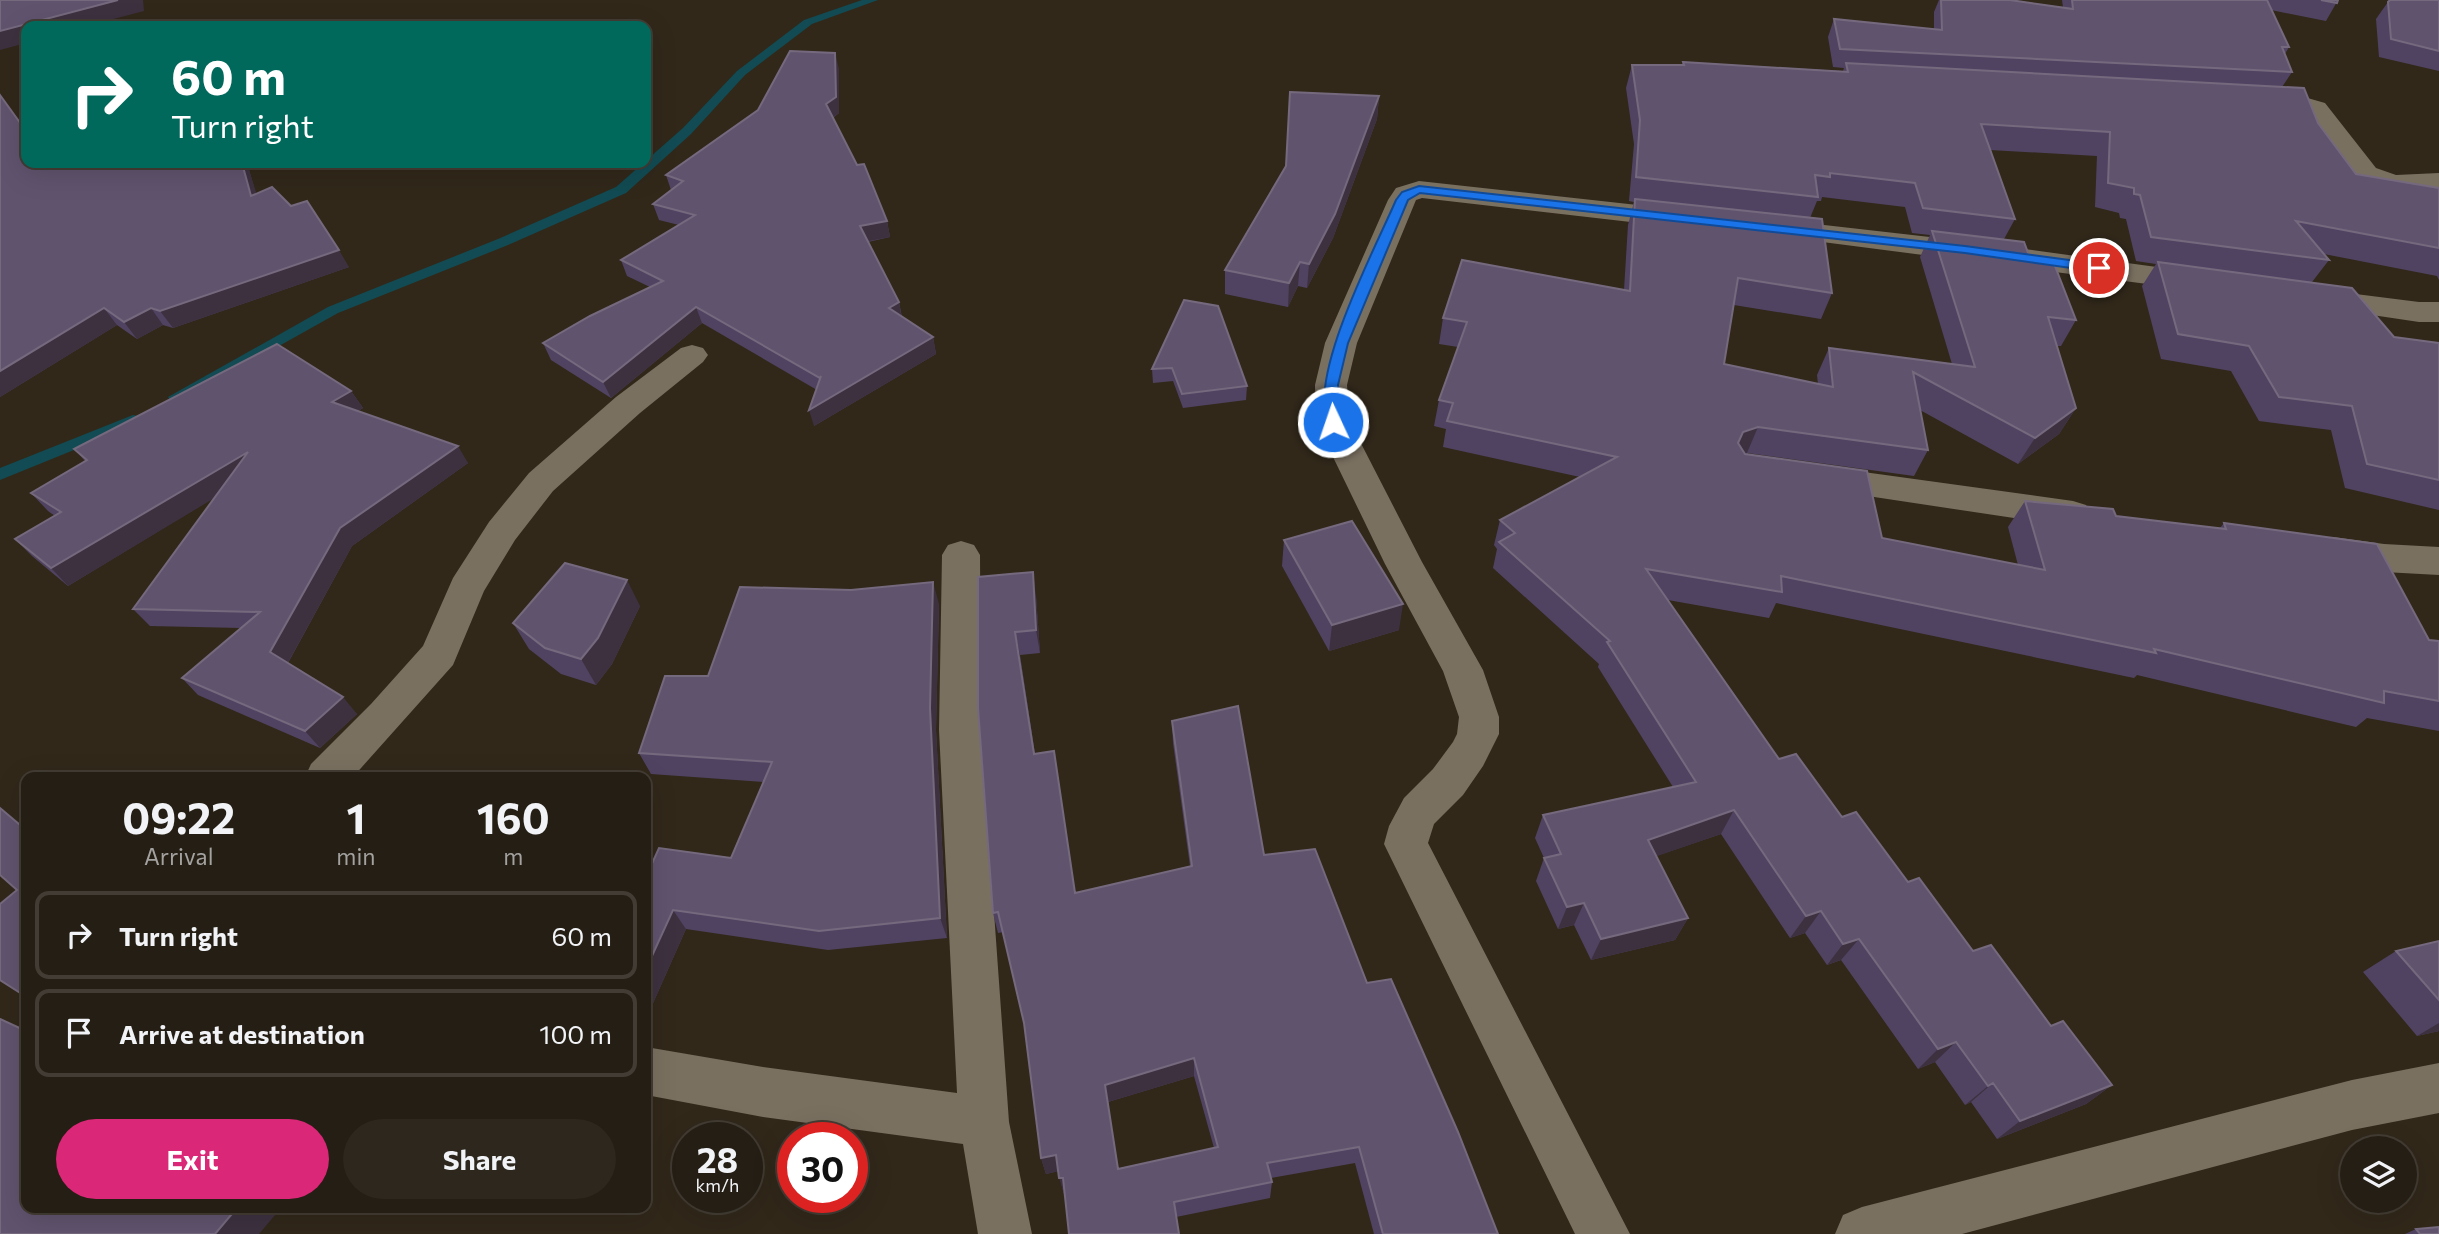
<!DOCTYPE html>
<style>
:root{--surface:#251e14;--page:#2d271d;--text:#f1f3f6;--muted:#a3a2a0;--line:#423c34;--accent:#db2777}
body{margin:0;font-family:Commissioner,sans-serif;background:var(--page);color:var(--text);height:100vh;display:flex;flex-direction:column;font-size:26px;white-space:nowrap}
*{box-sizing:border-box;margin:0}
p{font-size:23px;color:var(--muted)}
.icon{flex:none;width:38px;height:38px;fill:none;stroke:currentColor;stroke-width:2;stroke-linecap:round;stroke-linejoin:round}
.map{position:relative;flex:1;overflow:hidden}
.sheet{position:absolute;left:21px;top:772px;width:630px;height:441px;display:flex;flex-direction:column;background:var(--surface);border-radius:14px;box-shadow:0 7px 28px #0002,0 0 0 2px var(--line)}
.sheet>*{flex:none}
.top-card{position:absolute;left:21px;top:21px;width:630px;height:147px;border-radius:14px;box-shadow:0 7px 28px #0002,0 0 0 2px var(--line);background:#00695c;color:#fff;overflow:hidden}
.buttons{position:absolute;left:2340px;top:1136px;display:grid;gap:14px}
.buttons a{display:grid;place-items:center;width:77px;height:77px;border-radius:50%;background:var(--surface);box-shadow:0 7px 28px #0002,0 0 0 2px var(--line);font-size:35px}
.speed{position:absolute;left:672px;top:1122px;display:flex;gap:14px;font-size:35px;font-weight:700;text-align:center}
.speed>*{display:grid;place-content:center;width:91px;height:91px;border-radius:50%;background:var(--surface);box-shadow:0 7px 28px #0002,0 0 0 2px var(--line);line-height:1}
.speed small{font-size:18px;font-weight:400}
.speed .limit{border:10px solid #d22;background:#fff;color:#111}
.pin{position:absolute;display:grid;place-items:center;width:60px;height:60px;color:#fff;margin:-30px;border:4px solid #fff;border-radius:50%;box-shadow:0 2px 7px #0007}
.me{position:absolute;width:77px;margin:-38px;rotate:357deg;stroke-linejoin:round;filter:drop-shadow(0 0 5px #0008)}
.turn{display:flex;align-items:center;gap:24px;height:147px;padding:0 35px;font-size:32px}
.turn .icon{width:91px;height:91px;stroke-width:2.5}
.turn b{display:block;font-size:49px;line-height:60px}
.eta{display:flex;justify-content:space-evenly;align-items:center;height:119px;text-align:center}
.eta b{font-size:42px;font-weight:700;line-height:49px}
.button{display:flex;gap:14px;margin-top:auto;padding:14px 35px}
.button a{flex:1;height:80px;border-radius:42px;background:var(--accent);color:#fff;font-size:28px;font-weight:700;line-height:80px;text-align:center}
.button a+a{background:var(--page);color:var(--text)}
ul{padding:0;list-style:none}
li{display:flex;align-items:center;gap:21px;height:88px;margin:0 14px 10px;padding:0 21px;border:4px solid var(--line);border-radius:14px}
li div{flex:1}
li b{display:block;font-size:26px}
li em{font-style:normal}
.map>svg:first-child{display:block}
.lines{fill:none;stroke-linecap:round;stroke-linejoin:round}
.stream{fill:#124b53;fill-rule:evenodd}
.minor{fill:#7a7060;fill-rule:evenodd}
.wall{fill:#504362;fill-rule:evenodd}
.shaded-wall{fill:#3d3140}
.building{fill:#60536e;stroke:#75697e;stroke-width:2;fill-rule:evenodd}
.route{fill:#1a73e8;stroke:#114b97;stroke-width:2}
</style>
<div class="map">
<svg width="2439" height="1234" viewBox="0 0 2439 1234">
<rect width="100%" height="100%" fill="#31281a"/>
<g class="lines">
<!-- stream -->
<g class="stream">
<path d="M862 0H878L812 24 745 75 691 134 626 193 508 245 338 313 181 401H171L168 397 328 307 498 239 616 187 683 128 737 71 804 20Z"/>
<path d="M133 415 138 416 141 420 138 424 0 480V468Z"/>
</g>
<!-- minor -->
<g class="minor">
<path d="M2261 91 2290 93 2325 103 2376 168 2396 175 2439 173V189L2394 191 2356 180 2307 115 2288 109 2252 105 2248 99 2252 93Z"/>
<path d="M1419 181 1683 210 1693 213 1697 219 1693 225 1683 228 1422 198 1416 200 1357 343 1347 385 1350 422 1422 562 1483 670 1499 717V734L1483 766 1463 795 1434 824 1428 843 1630 1234H1575L1384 844 1389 826 1404 798 1433 769 1453 742 1457 734 1459 717 1443 671 1385 564 1316 422 1315 385 1325 343 1388 200 1396 188Z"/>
<path d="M1771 219 1965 241 2201 273 2212 275 2216 282 2212 289 2201 291 1761 234 1756 228 1761 222Z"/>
<path d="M2316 289 2419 302H2439V322H2419L2305 305 2301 298 2305 291Z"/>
<path d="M692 345 703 348 708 355 703 362 640 413 553 491 515 540 484 591 453 665 353 777H305L311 764 371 704 423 646 453 578 489 522 529 473 616 397 681 348Z"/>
<path d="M1820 466 2073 501 2086 505 2091 514 2086 523 2073 527 1808 487 1802 478 1808 469Z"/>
<path d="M2333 537 2384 544 2439 547V575L2384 572 2320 561 2315 551 2320 541Z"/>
<path d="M961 541 974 545 980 555 981 730 1009 1122 1032 1234H978L963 1144 763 1117 646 1095V1047L763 1067 957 1093 939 730 942 555 948 545Z"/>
<path d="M2439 1063V1113L2352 1130 1962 1234H1835L1843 1215 1862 1207 2352 1080Z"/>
</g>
</g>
<!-- wall -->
<g class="wall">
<path d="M1939 0H2010L2063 7 2062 0H2338L2326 21 2271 10 2289 47 2285 54 2292 72 2282 87 2318 123 2356 174 2439 188V280L2437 276 2324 254 2329 260 2312 282 2394 337 2439 343V510L2345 488 2331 430 2259 421 2231 371 2161 359 2142 286 2156 264 2136 261 2126 219 2120 218 2119 213 2095 207 2097 156 1990 150 2015 219 2004 239 2030 258 2076 320 2061 346H2057L2076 408 2059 434 2018 464 1920 410 1928 450 1914 476 1747 453 1882 538 2018 565 2008 527 2025 501 2116 516 2220 528 2224 523 2429 640 2439 641V731L2367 718 2356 727 2137 675 2134 678 1776 603 1769 618 1668 600 1779 759 1842 817 1908 882 1973 951 2112 1085 2086 1104 1997 1139 1971 1102 1965 1105 1935 1062 1918 1069 1841 960 1827 965 1805 933 1790 938 1721 834 1656 856 1688 918 1675 940 1591 960 1574 925 1558 929 1536 881 1544 858 1535 838 1543 815 1673 787 1598 667 1599 664 1493 568 1497 549 1494 545 1500 520 1580 477 1443 447 1446 429 1434 426 1439 400 1458 347 1439 344 1443 318 1624 290 1628 225 1634 202 1629 201 1634 144 1626 88 1632 65H1682L1683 62 1843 71 1844 68 1833 67 1828 37 1834 19 1934 30V12ZM1822 197 1905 207 1912 233 1930 235 1920 257 1952 364 1829 348 1817 375 1818 384 1724 364 1734 305 1821 319 1832 293 1810 218 1817 201H1821Z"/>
<path d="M2439 0V71L2379 57 2376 19 2388 2Z"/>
<path d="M839 69V113L833 118 887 221 890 237 868 242 899 302 902 317 933 337 936 354 814 426 817 390 702 323 611 398 551 360 543 343 650 287 627 276 621 260 679 225 659 220 653 204 671 190 666 175Z"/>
<path d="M0 94 26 163H247L256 194 349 267 173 328 163 325 137 339 117 325 0 397Z"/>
<path d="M1379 96 1377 119 1333 238 1307 288 1298 286 1288 307 1225 294V270Z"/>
<path d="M1184 300 1247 386 1246 400 1183 408 1173 381 1153 383 1152 369Z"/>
<path d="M351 391 363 408 358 411 468 463 352 546 288 663 357 714 320 748 198 695 182 678 241 628 150 626 133 609 215 497 68 586 32 556 15 539 55 516 48 511 31 493 85 461 74 449Z"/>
<path d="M1284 540 1399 630 1329 651 1282 566Z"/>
<path d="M978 577 1036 596 1040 653 1020 655 1035 754 1075 893 1190 866 1173 743 1172 721 1264 855 1367 983 1498 1234H1374L1355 1163 1271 1178 1272 1182 1270 1198 1176 1217 1064 1194 1058 1171 1046 1174 1041 1158 1024 1023 1003 932 998 933 993 913ZM1194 1076 1214 1148 1118 1169 1108 1102Z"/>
<path d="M939 604 936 730 947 938 828 950 686 929 646 1019V867L650 868 731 858 764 782 651 774 639 753Z"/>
<path d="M640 606 612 664 596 685 561 674 529 649 513 623Z"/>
<path d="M2439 941V1031L2417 1036 2363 972 2396 951Z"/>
<path d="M2416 1229 2439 1234H2405Z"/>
</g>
<!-- shaded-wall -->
<g class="shaded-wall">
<path d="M118 0H143L144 11 87 26H26V43L0 50V31Z"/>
<path d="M835 53 839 69V113L830 120 826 104Z"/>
<path d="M1379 96 1377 119 1333 238 1307 288 1309 264Z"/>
<path d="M242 163H247L262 212 251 196Z"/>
<path d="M887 221 890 237 864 242 860 226Z"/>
<path d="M339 250 349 267 173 328 160 311Z"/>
<path d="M1300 262 1298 286 1288 307 1289 283Z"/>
<path d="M899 302 902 319 889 308Z"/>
<path d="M696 307 702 323 611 398 603 382Z"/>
<path d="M104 308 117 325 0 397V371Z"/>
<path d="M151 308 163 325 137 339 124 322Z"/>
<path d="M933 337 936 354 814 426 809 410Z"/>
<path d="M351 391 363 408 343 420 332 402Z"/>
<path d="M2076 408 2059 434 2018 464 2035 438Z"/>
<path d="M1758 427 1747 453 1728 469 1743 432Z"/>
<path d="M458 446 468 463 352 546 285 668 270 652 340 528Z"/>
<path d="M248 452 261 470 68 586 51 568Z"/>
<path d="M1033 572 1036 596 1040 653 1036 630Z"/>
<path d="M627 580 640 606 612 664 596 685 581 659Z"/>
<path d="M933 582 939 604 936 730 947 938 940 918 930 708Z"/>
<path d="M1403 604 1399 630 1329 651 1332 625Z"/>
<path d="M1015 632 1020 655 1038 776 1034 754Z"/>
<path d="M343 697 357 714 320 748 305 731Z"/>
<path d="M1734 810 1721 834 1637 863 1648 840Z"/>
<path d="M1584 903 1574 925 1558 929 1567 907Z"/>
<path d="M673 910 686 929 646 1019V969Z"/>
<path d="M1821 911 1805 933 1790 938 1806 916Z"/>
<path d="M1688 918 1675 940 1591 960 1601 939Z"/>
<path d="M1859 939 1841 960 1827 965 1843 944Z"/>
<path d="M2439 1023V1031L2417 1036Z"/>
<path d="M1956 1042 1935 1062 1918 1069 1938 1049Z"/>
<path d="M1194 1058V1076L1108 1102 1105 1085Z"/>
<path d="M1993 1083 1971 1102 1965 1105 1988 1086Z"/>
<path d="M2112 1085 2086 1104 1997 1139 2020 1121Z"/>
<path d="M1056 1155 1060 1171 1046 1174 1041 1158Z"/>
<path d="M1059 1178H1063L1067 1193 1064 1194Z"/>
<path d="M237 1208H281L259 1234H215Z"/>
</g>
<!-- building -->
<g class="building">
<path d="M0 0H118L0 31Z"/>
<path d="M1941 0H2010L2073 9 2072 0H2267L2289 47H2282L2292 72 1840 49 1834 19 1942 30Z"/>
<path d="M2321 0H2338L2337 3Z"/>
<path d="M2390 0H2439V51L2391 39 2388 2Z"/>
<path d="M790 51 835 53 836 97 826 104 857 165 864 164 887 221 860 226 899 302 889 308 933 337 809 410 821 376 820 378 696 307 603 382 543 343 590 316 663 281 621 260 695 215 653 204 683 181 666 175 758 110Z"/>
<path d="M1683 62 1848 72 1846 63 2304 88 2318 123 2356 174 2439 188V248L2296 221 2329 260 2151 237 2140 195 2134 194V188L2108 183 2110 132 1981 124 2015 219 1923 208 1915 183 1830 173V177L1815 175 1818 197 1636 177 1640 120 1632 65H1684Z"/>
<path d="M1290 92 1379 96 1335 214 1309 264 1300 262 1289 283 1225 270 1286 166Z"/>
<path d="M0 95 26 131V163H242L251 196 272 187 291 206 307 201 339 250 160 311 151 308 124 322 104 308 0 371Z"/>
<path d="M1635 199 1822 219 1832 293 1738 278 1724 364 1833 387 1829 348 1975 367 1932 231 2024 242 2030 258 2053 261 2076 320 2048 317 2076 408 2035 438 1913 372 1928 450 1758 427 1743 432 1738 443 1745 454 1867 471 1882 538 2045 570 2025 501 2113 509 2116 516 2226 529 2224 523 2377 544 2429 640 2439 641V701L2384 691V703L2154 649 2156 653 1781 576 1782 592 1646 569 1779 759 1796 754 1842 817 1856 812 1908 882 1919 878 1973 951 1991 945 2051 1026 2063 1021 2112 1085 2020 1121 1993 1083 1988 1086 1956 1042 1938 1049 1859 939 1843 944 1821 911 1806 916 1734 810 1648 840 1688 918 1601 939 1584 903 1567 907 1544 858 1561 854 1543 815 1696 782 1607 642 1610 641 1499 542 1515 533 1500 520 1617 457 1447 421 1453 403 1439 400 1467 322 1443 318 1462 260 1630 291Z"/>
<path d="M2158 262 2352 288 2394 337 2439 343V480L2367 464 2352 406 2279 397 2249 346 2178 334Z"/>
<path d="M1184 300 1218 306 1247 386 1182 394 1172 368 1152 369Z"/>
<path d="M277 344 351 391 332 402 458 446 340 528 270 652 343 697 305 731 182 678 260 612 133 609 248 452 51 568 15 539 61 512 31 493 87 460 74 449Z"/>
<path d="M1352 521 1403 604 1332 625 1284 540Z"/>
<path d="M565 563 627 580 598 638 581 659 545 648 513 623Z"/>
<path d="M1033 572 1036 630 1015 632 1034 754 1054 751 1075 893 1192 866 1172 721 1238 706 1264 855 1315 849 1367 983 1391 979 1458 1132 1498 1234H1383L1359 1147 1267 1163 1272 1182 1174 1202 1179 1234H1069L1063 1178H1059L1056 1155 1041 1158 1024 1023 998 912 993 913 978 708V577ZM1194 1058 1218 1147 1118 1169 1105 1085Z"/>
<path d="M933 582 930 708 940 918 819 931 673 910 646 969V867L650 868 659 848 731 858 772 762 639 753 665 676H708L740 587 851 590Z"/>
<path d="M0 808 26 830V995L25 996 0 980V904L17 890 0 875Z"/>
<path d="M2439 941V1000L2396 951Z"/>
<path d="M0 1019 26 1031V1208H237L215 1234H0Z"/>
<path d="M2439 1227V1234H2420L2416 1229Z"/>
</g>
<!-- route -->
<path class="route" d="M1419 186 1965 246 2099 264 2105 268 2099 272 1965 253 1420 193 1408 200 1348 343 1338 385 1340 422 1333 426 1328 425C1307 376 1375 249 1396 200L1402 192Z"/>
</svg>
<div class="buttons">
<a><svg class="icon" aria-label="layers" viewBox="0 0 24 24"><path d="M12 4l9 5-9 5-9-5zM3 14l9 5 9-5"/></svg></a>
</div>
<div class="speed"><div>28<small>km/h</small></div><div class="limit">30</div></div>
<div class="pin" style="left:2099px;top:268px;background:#d93025"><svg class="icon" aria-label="arrive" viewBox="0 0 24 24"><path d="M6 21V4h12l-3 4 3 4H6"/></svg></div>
<svg class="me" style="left:1333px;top:422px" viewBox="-20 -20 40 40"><circle r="17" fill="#1a73e8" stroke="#fff" stroke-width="3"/><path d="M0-11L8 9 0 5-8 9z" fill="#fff"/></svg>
<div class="top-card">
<div class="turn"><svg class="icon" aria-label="right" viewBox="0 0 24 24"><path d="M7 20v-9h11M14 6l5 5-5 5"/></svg><div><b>60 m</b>Turn right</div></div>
</div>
<section class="sheet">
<div class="eta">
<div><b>09:22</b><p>Arrival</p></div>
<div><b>1</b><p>min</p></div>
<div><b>160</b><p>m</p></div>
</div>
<ul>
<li><svg class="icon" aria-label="right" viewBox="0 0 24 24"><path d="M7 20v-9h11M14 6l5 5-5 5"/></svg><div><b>Turn right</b></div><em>60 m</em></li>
<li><svg class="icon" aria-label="arrive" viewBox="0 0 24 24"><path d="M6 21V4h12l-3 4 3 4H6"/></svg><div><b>Arrive at destination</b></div><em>100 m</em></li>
</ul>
<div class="button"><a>Exit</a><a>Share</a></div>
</section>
</div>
